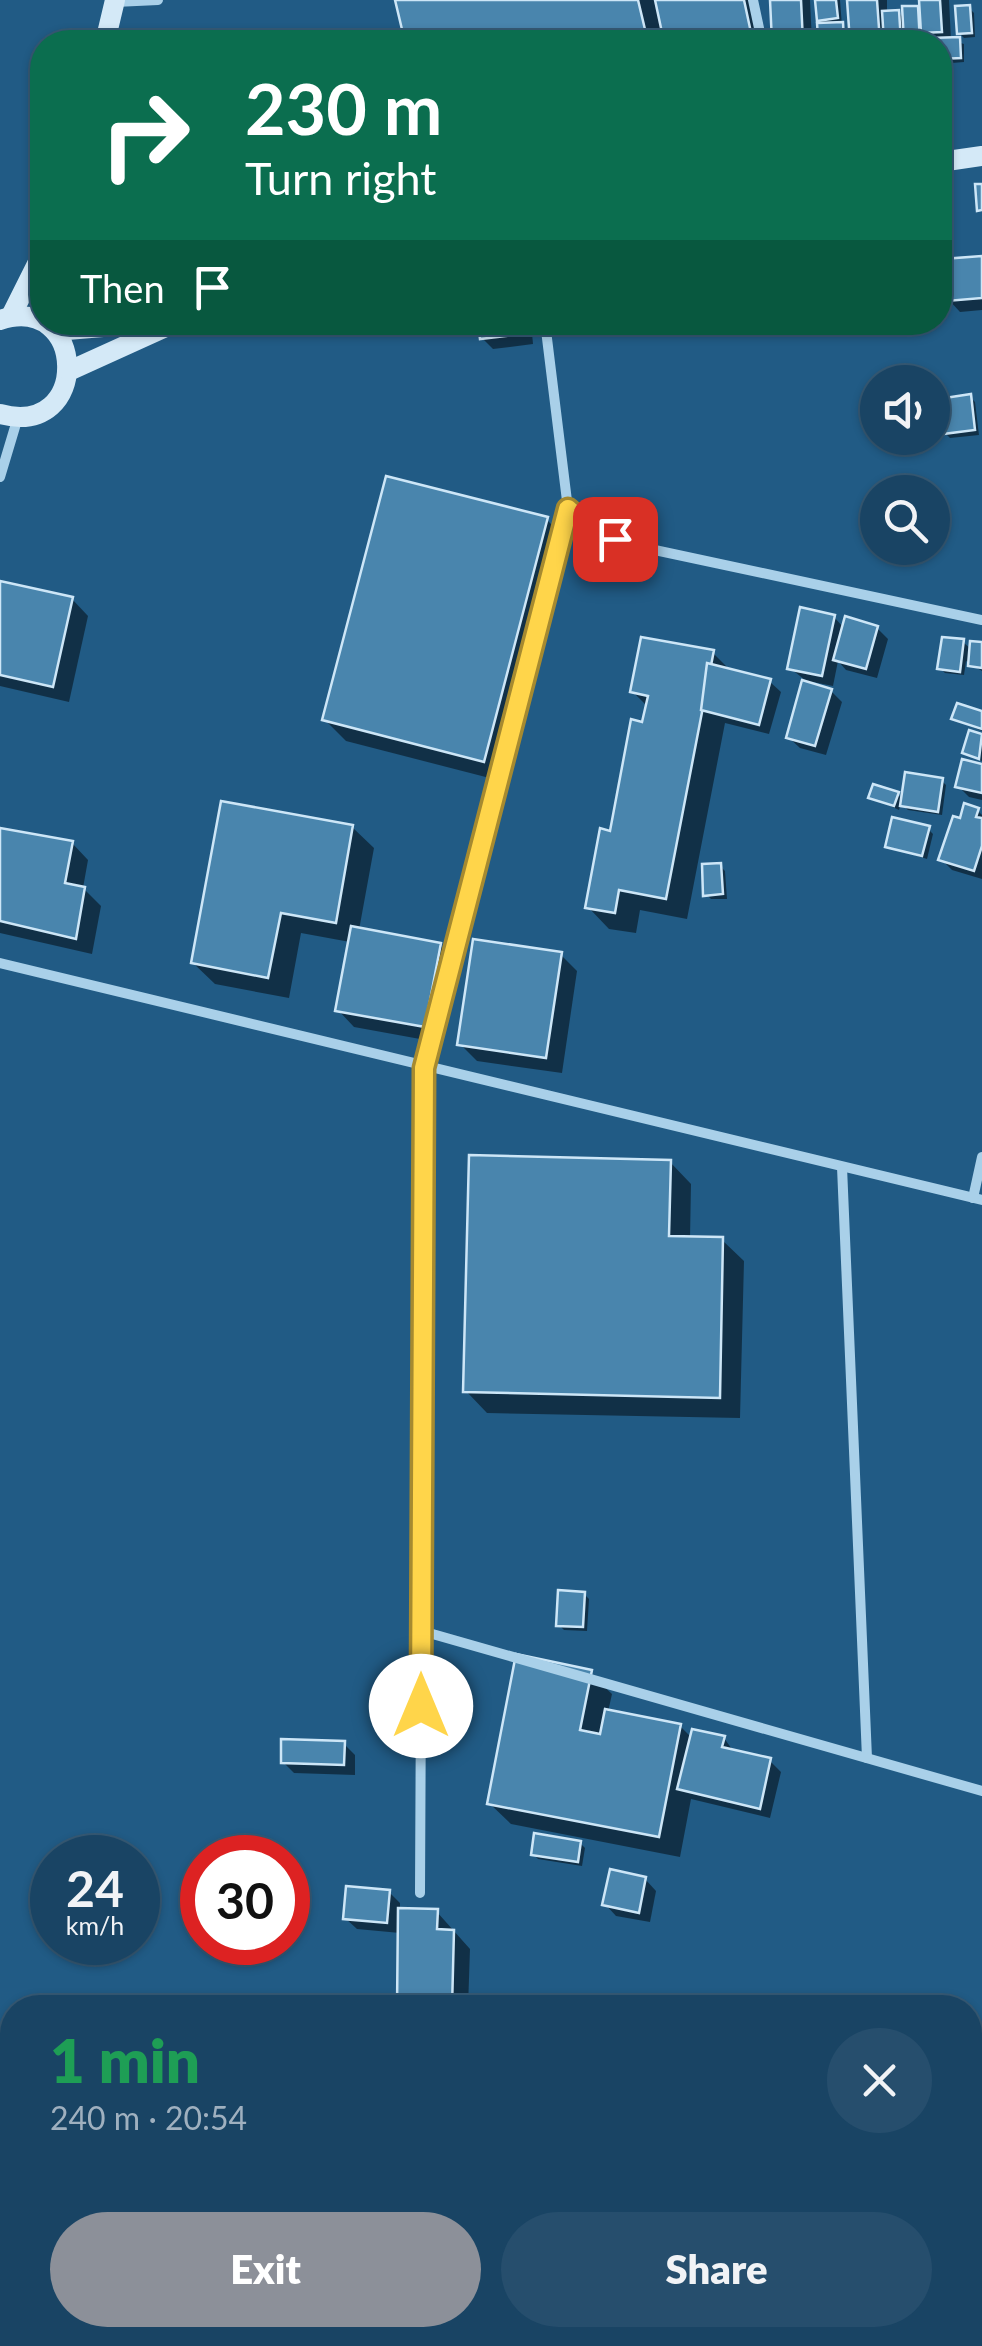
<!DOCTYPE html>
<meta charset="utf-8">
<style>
:root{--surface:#194464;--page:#264e6d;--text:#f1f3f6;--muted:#9fb0bf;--line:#375c78;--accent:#8c9099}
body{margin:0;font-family:Lato,sans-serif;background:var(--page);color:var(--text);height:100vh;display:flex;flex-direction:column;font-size:38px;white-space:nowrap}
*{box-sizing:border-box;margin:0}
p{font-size:32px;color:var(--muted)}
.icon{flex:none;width:55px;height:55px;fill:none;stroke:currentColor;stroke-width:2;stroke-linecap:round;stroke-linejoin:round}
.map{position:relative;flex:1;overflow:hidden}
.details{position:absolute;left:0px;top:1995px;width:982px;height:352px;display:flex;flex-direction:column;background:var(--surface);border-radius:40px 40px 0 0;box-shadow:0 2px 8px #0004,0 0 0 2px var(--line)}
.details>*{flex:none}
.top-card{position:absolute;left:30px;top:30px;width:922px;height:305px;border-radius:40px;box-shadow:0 2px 8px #0004,0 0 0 2px var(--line);background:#0b6e4f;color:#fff;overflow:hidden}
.buttons{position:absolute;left:860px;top:365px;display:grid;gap:20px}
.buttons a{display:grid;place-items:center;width:90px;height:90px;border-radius:50%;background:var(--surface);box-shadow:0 2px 8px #0004,0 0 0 2px var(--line);font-size:50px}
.speed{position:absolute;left:30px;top:1835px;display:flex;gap:20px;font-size:50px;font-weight:700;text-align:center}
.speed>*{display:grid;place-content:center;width:130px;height:130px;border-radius:50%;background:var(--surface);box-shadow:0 2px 8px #0004,0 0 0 2px var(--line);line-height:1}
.speed small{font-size:25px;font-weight:400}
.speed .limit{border:15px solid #d22;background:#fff;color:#111}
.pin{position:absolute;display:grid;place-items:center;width:85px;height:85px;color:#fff;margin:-42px;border-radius:20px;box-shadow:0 5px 15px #0006}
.me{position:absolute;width:110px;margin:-55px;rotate:0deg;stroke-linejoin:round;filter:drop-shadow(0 0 8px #0008)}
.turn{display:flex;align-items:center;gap:35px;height:210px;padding:0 50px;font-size:45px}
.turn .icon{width:130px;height:130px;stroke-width:2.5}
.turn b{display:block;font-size:70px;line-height:85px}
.then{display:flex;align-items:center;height:95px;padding:0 50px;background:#0003;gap:20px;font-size:38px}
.round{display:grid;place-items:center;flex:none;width:105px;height:105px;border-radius:52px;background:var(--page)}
.summary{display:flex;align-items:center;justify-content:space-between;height:170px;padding:0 50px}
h1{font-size:60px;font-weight:800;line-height:75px;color:#1e9e55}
.cta{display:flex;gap:20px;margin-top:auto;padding:20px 50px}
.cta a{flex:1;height:115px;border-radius:60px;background:var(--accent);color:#fff;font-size:40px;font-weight:800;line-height:115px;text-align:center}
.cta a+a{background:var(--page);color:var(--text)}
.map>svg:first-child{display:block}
.shadow{fill:#0007}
.building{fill:#4985ad;stroke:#cde6f7;stroke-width:2.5}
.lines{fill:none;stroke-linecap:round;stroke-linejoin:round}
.street{stroke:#a9d0e9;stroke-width:10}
.secondary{stroke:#d4e9f7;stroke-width:20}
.route-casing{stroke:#a68a30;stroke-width:25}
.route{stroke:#ffd54a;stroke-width:18}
</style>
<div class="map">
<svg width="982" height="2346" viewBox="0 0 982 2346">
<rect width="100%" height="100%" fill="#215b85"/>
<!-- shadow -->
<g class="shadow">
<path d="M398 0H755L765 42H408Z"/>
<path d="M772 0H810L812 42H774Z"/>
<path d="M817 0H840L842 26 852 35 850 0H887V13L898 12 905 19 917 8 923 14 922 0H949L951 40 964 44V62L940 64V42H932L923 31V42H825L820 37 825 26 819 19Z"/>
<path d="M969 8 974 13 975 37 964 38 959 33Z"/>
<path d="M982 260V310L960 312 949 300Z"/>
<path d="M480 322H531L533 344 493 349 482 338Z"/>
<path d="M970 397 975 402 979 435 950 438 945 433Z"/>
<path d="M547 520 568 541 505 782 346 741 324 719Z"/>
<path d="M0 583 72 599 88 616 69 702 0 686Z"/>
<path d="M834 617 844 628H877L888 639 877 678 846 670 838 661 833 686 813 682 812 686 831 691 842 702 826 755 800 748 788 737 805 680 790 668Z"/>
<path d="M963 642 972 650 982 645V671L966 661 964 675 945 673 940 668Z"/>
<path d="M713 653 732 672 769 681 781 692 769 734 725 723 687 919 640 910 636 933 609 929 588 907 644 725 648 707 633 692Z"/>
<path d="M982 714V731L954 719Z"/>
<path d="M971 733 982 737V761L965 753Z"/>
<path d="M982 766V800L969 797 958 786Z"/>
<path d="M941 780 946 785 942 815 908 810 901 803 899 810 871 797 897 794 904 800Z"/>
<path d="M977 810 982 815V879L952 870 941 859 961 821Z"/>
<path d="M352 827 374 848 359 930 440 945 456 962 442 1043 354 1027 338 1010 350 942 301 933 289 998 215 984 193 963Z"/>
<path d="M928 829 933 834 927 859 887 846Z"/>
<path d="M0 831 72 843 88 860 83 888 101 906 92 954 0 933Z"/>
<path d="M720 866 725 871 727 899H711L706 894Z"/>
<path d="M560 954 577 971 562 1073 477 1061 460 1044Z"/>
<path d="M670 1162 691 1184 690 1239 722 1240 744 1261 740 1418 487 1413 466 1391Z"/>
<path d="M584 1594 589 1599 587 1631 564 1630 559 1625Z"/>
<path d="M590 1673 612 1694 608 1712 680 1726 692 1738H724L734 1752 770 1761 781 1772 770 1818 691 1799 680 1857 511 1824 489 1803Z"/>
<path d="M344 1744 355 1755V1775L294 1773 283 1762Z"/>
<path d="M580 1843 585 1848 582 1866 538 1859 533 1854Z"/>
<path d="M645 1879 656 1891 650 1922 616 1916 605 1904Z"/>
<path d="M389 1892 400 1903V1910L437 1912 470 1949 468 2008H399L400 1933 357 1929 345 1918Z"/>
</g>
<!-- building -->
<g class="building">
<path d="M395 0H638L648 42H405Z"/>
<path d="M655 0H744L753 42H664Z"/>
<path d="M770 0H801L803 42H772Z"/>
<path d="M815 0H836L838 18 817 21Z"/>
<path d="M847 0H877L880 42H850Z"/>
<path d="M919 0H940L942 32 921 33Z"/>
<path d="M970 5 972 33 957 34 955 6Z"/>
<path d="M902 6H918L920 42H904Z"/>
<path d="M899 10 901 42H884L882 11Z"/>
<path d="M843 22 844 42 818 38 817 23Z"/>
<path d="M960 37 961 58 940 59V42H930V38Z"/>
<path d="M975 184H982V210L977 211Z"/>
<path d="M982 256V298L947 301 943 259Z"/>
<path d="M478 322H522L523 334 480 339Z"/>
<path d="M971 394 975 430 943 434 938 399Z"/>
<path d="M386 476 548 517 484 762 322 720Z"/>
<path d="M0 581 73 597 53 687 0 675Z"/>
<path d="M800 607 835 615 822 676 787 669Z"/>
<path d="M845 616 878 626 866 669 833 660Z"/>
<path d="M641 637 714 650 666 899 619 890 615 913 585 908 600 828 610 831 631 719 642 722 648 696 630 692Z"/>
<path d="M942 637 964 639 960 672 937 669Z"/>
<path d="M970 641 982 642V668L968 666Z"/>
<path d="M707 663 771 679 759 725 701 710Z"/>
<path d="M802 680 832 689 815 746 786 738Z"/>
<path d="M957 703 982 711V729L951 719Z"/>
<path d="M969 730 982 734 979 759 962 753Z"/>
<path d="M962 759 982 764V793L955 787Z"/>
<path d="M905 772 943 778 938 812 900 806Z"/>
<path d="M873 784 899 792 894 806 868 798Z"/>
<path d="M221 801 353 825 336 923 281 913 268 978 191 963Z"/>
<path d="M964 803 979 808 976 817 982 818V846L974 871 938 860 953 816 960 818Z"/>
<path d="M892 817 930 826 922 856 885 847Z"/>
<path d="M0 828 73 841 65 883 85 887 76 939 0 921Z"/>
<path d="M721 863 723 894 703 896 702 864Z"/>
<path d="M351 926 441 943 425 1027 335 1011Z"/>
<path d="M473 939 562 952 546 1058 457 1045Z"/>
<path d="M469 1155 671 1160 669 1236 723 1237 720 1398 463 1392Z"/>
<path d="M558 1590 585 1592 583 1627 556 1626Z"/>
<path d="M516 1654 592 1670 580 1730 600 1734 605 1709 681 1724 659 1837 487 1804Z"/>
<path d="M692 1729 725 1736 722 1747 771 1758 760 1809 677 1789Z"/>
<path d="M281 1739 345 1741 344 1765 281 1763Z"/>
<path d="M534 1833 581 1841 578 1862 531 1855Z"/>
<path d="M610 1869 646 1877 639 1913 602 1905Z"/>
<path d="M346 1886 390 1890 387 1923 343 1919Z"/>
<path d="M398 1908 438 1909 437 1929 454 1930 452 2008H397Z"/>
</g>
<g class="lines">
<!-- street -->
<g class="street">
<path d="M753 0 762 42"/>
<path d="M115 2 158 0"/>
<path d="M545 322 568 509 594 532 636 546 982 620"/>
<path d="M0 477 18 417"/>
<path d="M0 963 982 1200"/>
<path d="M842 1167 867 1758"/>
<path d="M973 1198 982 1157"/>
<path d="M422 1631 982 1791"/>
<path d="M420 1893 424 1068 568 509"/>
</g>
<!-- secondary -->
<g class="secondary">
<path d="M105 42 115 0"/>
<path d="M940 162 982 156"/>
<path d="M11 316 42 254"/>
<path d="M0 320C87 292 92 439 0 414"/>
<path d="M55 331 163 322"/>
<path d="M69 371 177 322"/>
</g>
</g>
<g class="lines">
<defs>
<path id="route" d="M421 1706 424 1068 568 509 594 532 615 539"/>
</defs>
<!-- route casing -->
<use href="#route" class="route-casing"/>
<!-- route -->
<use href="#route" class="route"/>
</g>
</svg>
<div class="buttons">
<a><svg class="icon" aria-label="sound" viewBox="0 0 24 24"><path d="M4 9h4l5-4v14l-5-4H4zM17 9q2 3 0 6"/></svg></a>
<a><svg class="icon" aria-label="search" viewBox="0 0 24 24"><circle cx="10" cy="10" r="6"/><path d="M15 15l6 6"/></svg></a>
</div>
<div class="speed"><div>24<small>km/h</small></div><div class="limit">30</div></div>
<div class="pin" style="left:615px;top:539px;background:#d93025"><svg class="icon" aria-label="arrive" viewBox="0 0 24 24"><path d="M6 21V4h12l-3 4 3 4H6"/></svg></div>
<svg class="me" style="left:421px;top:1706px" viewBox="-20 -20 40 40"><circle r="19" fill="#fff"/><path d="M0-13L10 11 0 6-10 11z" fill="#ffd54a"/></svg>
<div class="top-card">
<div class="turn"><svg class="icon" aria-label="right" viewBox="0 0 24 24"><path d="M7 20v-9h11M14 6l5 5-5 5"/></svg><div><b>230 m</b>Turn right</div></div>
<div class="then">Then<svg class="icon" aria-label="arrive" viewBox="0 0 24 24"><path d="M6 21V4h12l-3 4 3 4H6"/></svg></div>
</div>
<section class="details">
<div class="summary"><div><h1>1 min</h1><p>240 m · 20:54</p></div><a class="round"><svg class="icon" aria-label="close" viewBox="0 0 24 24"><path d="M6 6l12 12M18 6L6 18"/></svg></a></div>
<div class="cta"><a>Exit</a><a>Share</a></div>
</section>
</div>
